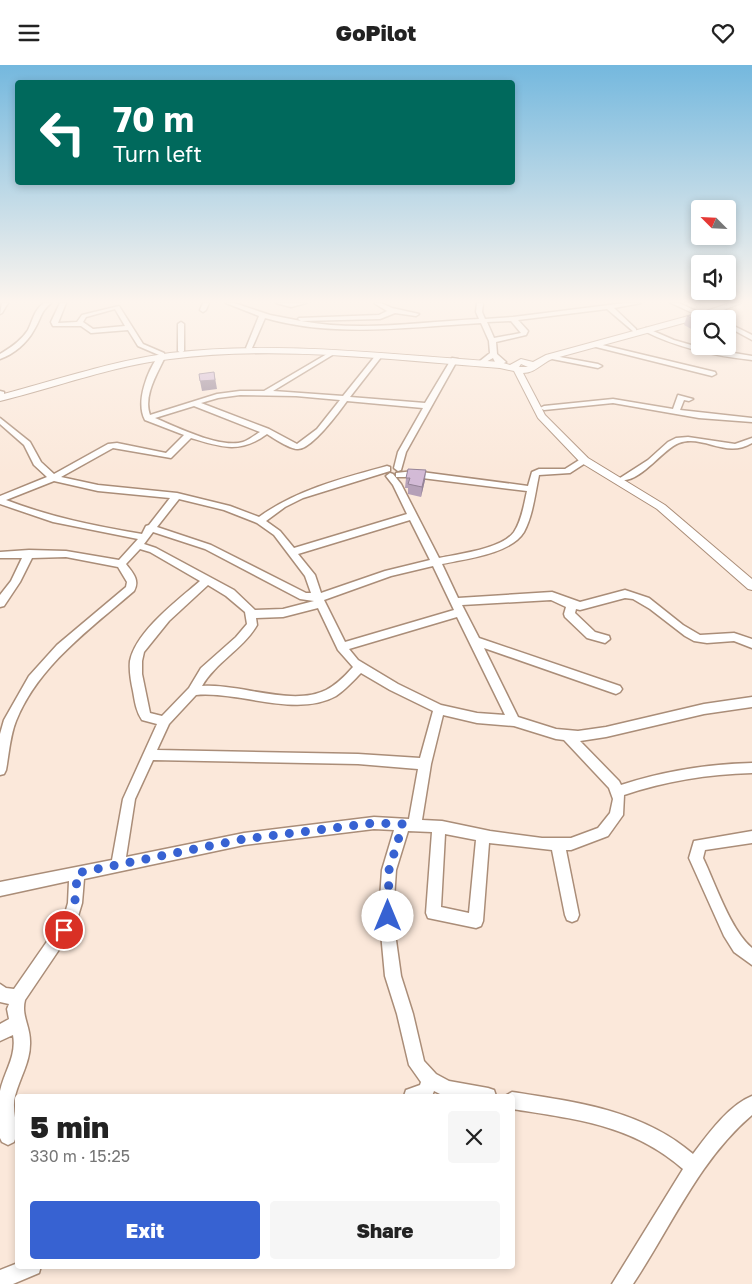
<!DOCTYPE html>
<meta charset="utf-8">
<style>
:root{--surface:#fff;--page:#f6f6f6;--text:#222;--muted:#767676;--accent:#3762d2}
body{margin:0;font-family:"Golos Text",sans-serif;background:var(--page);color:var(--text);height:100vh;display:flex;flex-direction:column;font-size:19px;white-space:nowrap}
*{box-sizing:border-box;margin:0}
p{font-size:16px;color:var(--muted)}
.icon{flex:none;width:28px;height:28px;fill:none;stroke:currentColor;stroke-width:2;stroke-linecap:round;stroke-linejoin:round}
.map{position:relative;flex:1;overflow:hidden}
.side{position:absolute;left:15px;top:1029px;width:500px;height:175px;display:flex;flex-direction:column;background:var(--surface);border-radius:5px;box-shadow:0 2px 8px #0003}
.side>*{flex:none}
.guide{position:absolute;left:15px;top:15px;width:500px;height:105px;border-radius:5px;box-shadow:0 2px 8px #0003;background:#00695c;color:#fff;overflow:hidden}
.needle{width:32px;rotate:294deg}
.fabs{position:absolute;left:691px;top:135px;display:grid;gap:10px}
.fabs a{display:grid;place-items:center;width:45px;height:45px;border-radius:5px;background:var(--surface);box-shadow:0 2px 8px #0003;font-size:25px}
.pin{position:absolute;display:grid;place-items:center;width:42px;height:42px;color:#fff;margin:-21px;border:2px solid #fff;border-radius:50%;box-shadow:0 1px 5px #0007}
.me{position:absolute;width:55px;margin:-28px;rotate:0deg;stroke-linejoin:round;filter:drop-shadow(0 0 4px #0008)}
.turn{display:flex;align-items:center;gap:18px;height:105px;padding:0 15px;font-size:22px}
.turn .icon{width:65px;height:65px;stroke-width:2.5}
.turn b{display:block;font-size:35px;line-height:42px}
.round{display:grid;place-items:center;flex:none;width:52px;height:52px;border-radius:5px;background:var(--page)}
.head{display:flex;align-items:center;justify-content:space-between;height:85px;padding:0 15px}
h1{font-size:30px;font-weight:800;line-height:38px}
.action{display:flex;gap:10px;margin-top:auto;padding:10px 15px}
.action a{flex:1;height:58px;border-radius:5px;background:var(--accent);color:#fff;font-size:20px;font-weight:800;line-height:58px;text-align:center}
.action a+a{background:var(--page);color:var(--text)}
header{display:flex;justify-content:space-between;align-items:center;height:65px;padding:0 15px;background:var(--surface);font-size:22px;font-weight:800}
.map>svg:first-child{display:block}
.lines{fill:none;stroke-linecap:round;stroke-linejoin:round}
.minor-casing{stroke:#aa8d78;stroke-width:3}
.major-casing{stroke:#aa8d78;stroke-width:2}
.minor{fill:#fff;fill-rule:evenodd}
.major{fill:#fff;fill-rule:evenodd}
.wall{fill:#b5a0b8}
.shaded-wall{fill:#948296}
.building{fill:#d3bad6;stroke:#948296}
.route{stroke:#3762d2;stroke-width:9;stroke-dasharray:0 16.2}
</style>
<header><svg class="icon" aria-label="menu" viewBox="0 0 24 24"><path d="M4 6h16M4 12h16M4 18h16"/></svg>GoPilot<svg class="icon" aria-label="heart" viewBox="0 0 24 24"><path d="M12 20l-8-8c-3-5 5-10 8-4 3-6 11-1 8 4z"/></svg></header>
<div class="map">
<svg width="752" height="1219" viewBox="0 0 752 1219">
<rect width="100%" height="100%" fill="#fbe8da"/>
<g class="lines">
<defs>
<g id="minor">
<path d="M2 238H8L2 248 0 249Z"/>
<path d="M44 238H51C40 247 41 254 34 265 27 278 14 289 0 294V289C10 283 21 276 28 265 33 255 34 245 44 238Z"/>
<path d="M60 238H66L58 258 77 257 82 250 119 241 143 279 164 288 165 292C157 309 143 331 150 350L217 329 240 326H264L332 286 335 288 334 289 273 326 343 331 376 290 378 289 382 291 350 332 425 338 452 293 458 294 406 387 401 405 398 406 394 403 398 387 423 343 347 336C339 347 312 384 298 384 292 385 273 373 267 369 240 389 221 382 191 373L171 393 113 383 61 412 98 420 177 428 230 441 259 452C296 425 343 413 387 401L390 402V406L303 433 285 442 266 456 280 466 294 483 407 449 393 420 386 411 390 408 393 409 401 419 439 493C459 489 502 484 514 467 522 455 524 439 527 426L414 412H396V408L414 406 528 421 532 407 539 404H565L584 392 587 393V397L570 408 539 410C535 429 533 450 524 467 511 489 464 494 442 499L458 533 552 527 580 537 625 525 649 533 683 560 700 570 734 568 752 574V583L734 576 707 578 694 576 685 571 650 544 633 534 625 533 580 545 576 544 575 548 595 567 609 571 610 574 605 578 587 573 565 552 564 549 566 542 551 535 462 540 479 573 620 621 622 624 620 627 616 629 484 583 518 652 556 664 578 666 606 662 704 639 752 632V642L704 649 606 672 580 676 619 716 621 720C664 706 707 699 752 698V708C708 709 666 716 624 730L623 750 608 771 571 785H566L579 850 577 855 572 857 567 855 565 850 552 785 489 778 483 856 481 861 476 863 428 853 426 848 432 767 408 766 396 805 394 834 395 868 401 911 413 949 424 996 436 1009 449 1016 488 1023 494 1025 496 1031H444L434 1026 432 1031H404L406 1025 420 1020 421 1017 409 1000 397 949 385 911 381 868 380 834 382 805 394 765 374 764 244 780 84 814 82 838 75 861 25 935C21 950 30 961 30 976 31 996 20 1012 15 1031 11 1046 20 1063 14 1077L8 1080 2 1077 0 1073C0 1058 0 1040 0 1026 4 1007 17 991 13 970L0 976V959L9 954 7 944 9 939 0 937V919L6 923 14 924 64 852 68 838 69 816 0 831V817L112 795 123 734 157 659 142 655C136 646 135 637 133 626 131 617 129 606 130 596 136 566 178 535 200 516L150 487 140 484 126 499C133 508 140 515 134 526 90 564 38 601 16 656 10 671 9 689 6 705L4 709 0 710V669L4 655 29 611 57 580 126 522 127 517 118 502 66 492 32 493 20 517 4 541 0 542V530L11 516 22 493H0V487L29 485 66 486 119 495 138 474 53 457 0 439V431L47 412 34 400 24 380 0 359V353L30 377 41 397 54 409 108 379 117 378 166 388 184 370 145 355C135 337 148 305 159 290L138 281 128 265 91 268 81 261H53L51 257ZM115 244 125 261 93 264 83 257 86 252ZM240 330 296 331 340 335 317 364 297 379 269 364 201 338 218 333ZM194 341 260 367C255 370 249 375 243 377 221 384 176 362 155 353ZM54 416 98 426 170 433 149 460 146 461 142 469C95 461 50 452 6 435ZM179 434 224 445 257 458 274 470 305 511 311 528H306L211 480 157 462ZM410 455 430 495 385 506 321 528 315 510 298 489ZM153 467 205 484 300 534 314 536 283 544 255 545 234 525 156 483 144 479ZM433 501 454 545 345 577 324 535 391 511ZM208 520 226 531 245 547 247 559 236 572 201 603 189 623 162 651 150 648 142 609V596L144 587 169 556ZM318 543 338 585 353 602C345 611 336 620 326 625 292 642 239 618 202 621 216 597 243 584 257 560L256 553 283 552ZM457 552 505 650 477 648 441 640 398 619 358 595 349 584ZM361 608 390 625 433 646 420 693 358 689 157 685 169 659 196 630C239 626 297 653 336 631 345 625 353 616 361 608ZM443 650 477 658 514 661 556 674 564 675 609 723 613 734 610 748 598 763 571 773H542L490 766 442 756 422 755 431 699ZM153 695 358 699 418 704 409 754 374 752 244 768 126 792 135 734ZM445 769 476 775 469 848 441 842Z"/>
<path d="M203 238H209L206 245 203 247 200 245Z"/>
<path d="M226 238H234L270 250 301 256 298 254 299 253 379 250 387 246 374 238H381L392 243 419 249 416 251 395 248 380 254 301 256C359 267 421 257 479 254L476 247 477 238H483L482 247 485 254 513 252 625 238H641L614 243 636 264V266L634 267 607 244 518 255 528 266 526 270 496 277 497 289 506 297 502 299 495 297 493 293 484 298 480 296 490 288 489 276 481 258C410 262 334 273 265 253L252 283 249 285 246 283 259 251ZM511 256 521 268 494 273 487 257Z"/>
<path d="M276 238H306L291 242Z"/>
<path d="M671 238H679L700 248 695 249Z"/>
<path d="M181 257 184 259V286L181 288 178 286V259Z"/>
<path d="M728 258 752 270V275L728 262Z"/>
<path d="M646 263 674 275 698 282 752 291V295C714 291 678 283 644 266L643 265Z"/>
<path d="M594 278 715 307 716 309 712 311 592 281V279Z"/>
<path d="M549 290 598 299 602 301 598 303 547 293V291Z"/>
<path d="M0 326 4 327V331H0Z"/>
<path d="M678 330 693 334 689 336 684 335 680 345 752 353V357L699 353 613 338 544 345 540 343 544 341 613 334 673 344Z"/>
<path d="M688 372 735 379 752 373V378C726 394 703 369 679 378 664 383 640 418 621 415L620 413 648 395 668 377 676 373Z"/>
<path d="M752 766V778L705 785 703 793C715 818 731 866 752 883V900L734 887 724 871 689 793 694 776Z"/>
<path d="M512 1027C577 1037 642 1045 693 1089 708 1069 729 1040 752 1031V1050C699 1095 671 1162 633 1219H612L683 1104C633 1060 576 1054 512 1044V1031H505Z"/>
<path d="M18 1198V1201H41L39 1208 13 1219H0V1205Z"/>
</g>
<path id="major" d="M730 238H741L709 251 552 294C542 298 535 308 523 308L545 350 588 393 665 440 752 514V525L748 524 657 444 580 397 538 353 514 306 500 303C390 295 279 280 170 294 112 301 57 322 0 336V330C56 315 112 296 170 288 279 275 390 290 500 297L510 300 521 294 533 297 546 290 703 247ZM521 299 528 302H519Z"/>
</defs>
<!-- minor casing -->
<use href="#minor" class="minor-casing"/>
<!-- major casing -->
<use href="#major" class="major-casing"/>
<!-- minor -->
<use href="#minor" class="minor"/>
<!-- major -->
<use href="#major" class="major"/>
</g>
<!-- wall -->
<g class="wall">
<path d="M687 251H723L722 254H700V267L699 268 684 260Z"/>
<path d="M406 413 425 415 421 432 408 429V423H405Z"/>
</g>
<!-- shaded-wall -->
<g class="shaded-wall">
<path d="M214 307 217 324 202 326 200 316Z"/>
<path d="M426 405 425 415 421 432 422 422Z"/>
</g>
<!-- building -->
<g class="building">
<path d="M709 245 723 251 716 254H700V257L687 251Z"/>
<path d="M214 307 215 315 200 316 199 309Z"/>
<path d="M408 404 426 405 422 422 408 419 410 413H406Z"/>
</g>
<!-- sky -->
<linearGradient id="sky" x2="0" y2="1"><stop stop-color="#74b8de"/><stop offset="0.58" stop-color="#fdf5ee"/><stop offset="1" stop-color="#fdf5ee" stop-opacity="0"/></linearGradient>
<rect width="752" height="408" fill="url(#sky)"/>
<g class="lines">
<!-- route -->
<path class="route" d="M64 865C76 848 76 828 77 808L244 774 374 758 403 759 389 805 388 851"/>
</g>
</svg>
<div class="fabs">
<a><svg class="needle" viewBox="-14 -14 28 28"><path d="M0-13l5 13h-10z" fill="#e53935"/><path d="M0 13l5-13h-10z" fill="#767676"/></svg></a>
<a><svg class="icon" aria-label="sound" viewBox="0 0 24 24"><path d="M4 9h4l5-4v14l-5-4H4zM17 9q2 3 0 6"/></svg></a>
<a><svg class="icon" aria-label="search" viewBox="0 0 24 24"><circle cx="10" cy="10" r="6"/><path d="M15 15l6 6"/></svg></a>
</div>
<div class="pin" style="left:64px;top:865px;background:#d93025"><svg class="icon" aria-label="arrive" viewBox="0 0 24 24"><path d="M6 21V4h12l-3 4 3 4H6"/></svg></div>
<svg class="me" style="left:388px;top:851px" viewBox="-20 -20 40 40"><circle r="19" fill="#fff"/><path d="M0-13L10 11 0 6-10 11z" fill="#3762d2"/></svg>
<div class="guide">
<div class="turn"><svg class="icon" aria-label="left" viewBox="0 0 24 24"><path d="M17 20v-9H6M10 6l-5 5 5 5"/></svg><div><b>70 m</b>Turn left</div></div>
</div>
<section class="side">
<div class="head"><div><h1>5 min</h1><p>330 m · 15:25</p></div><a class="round"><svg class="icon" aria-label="close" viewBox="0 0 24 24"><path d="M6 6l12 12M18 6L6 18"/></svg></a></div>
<div class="action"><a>Exit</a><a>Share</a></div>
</section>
</div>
